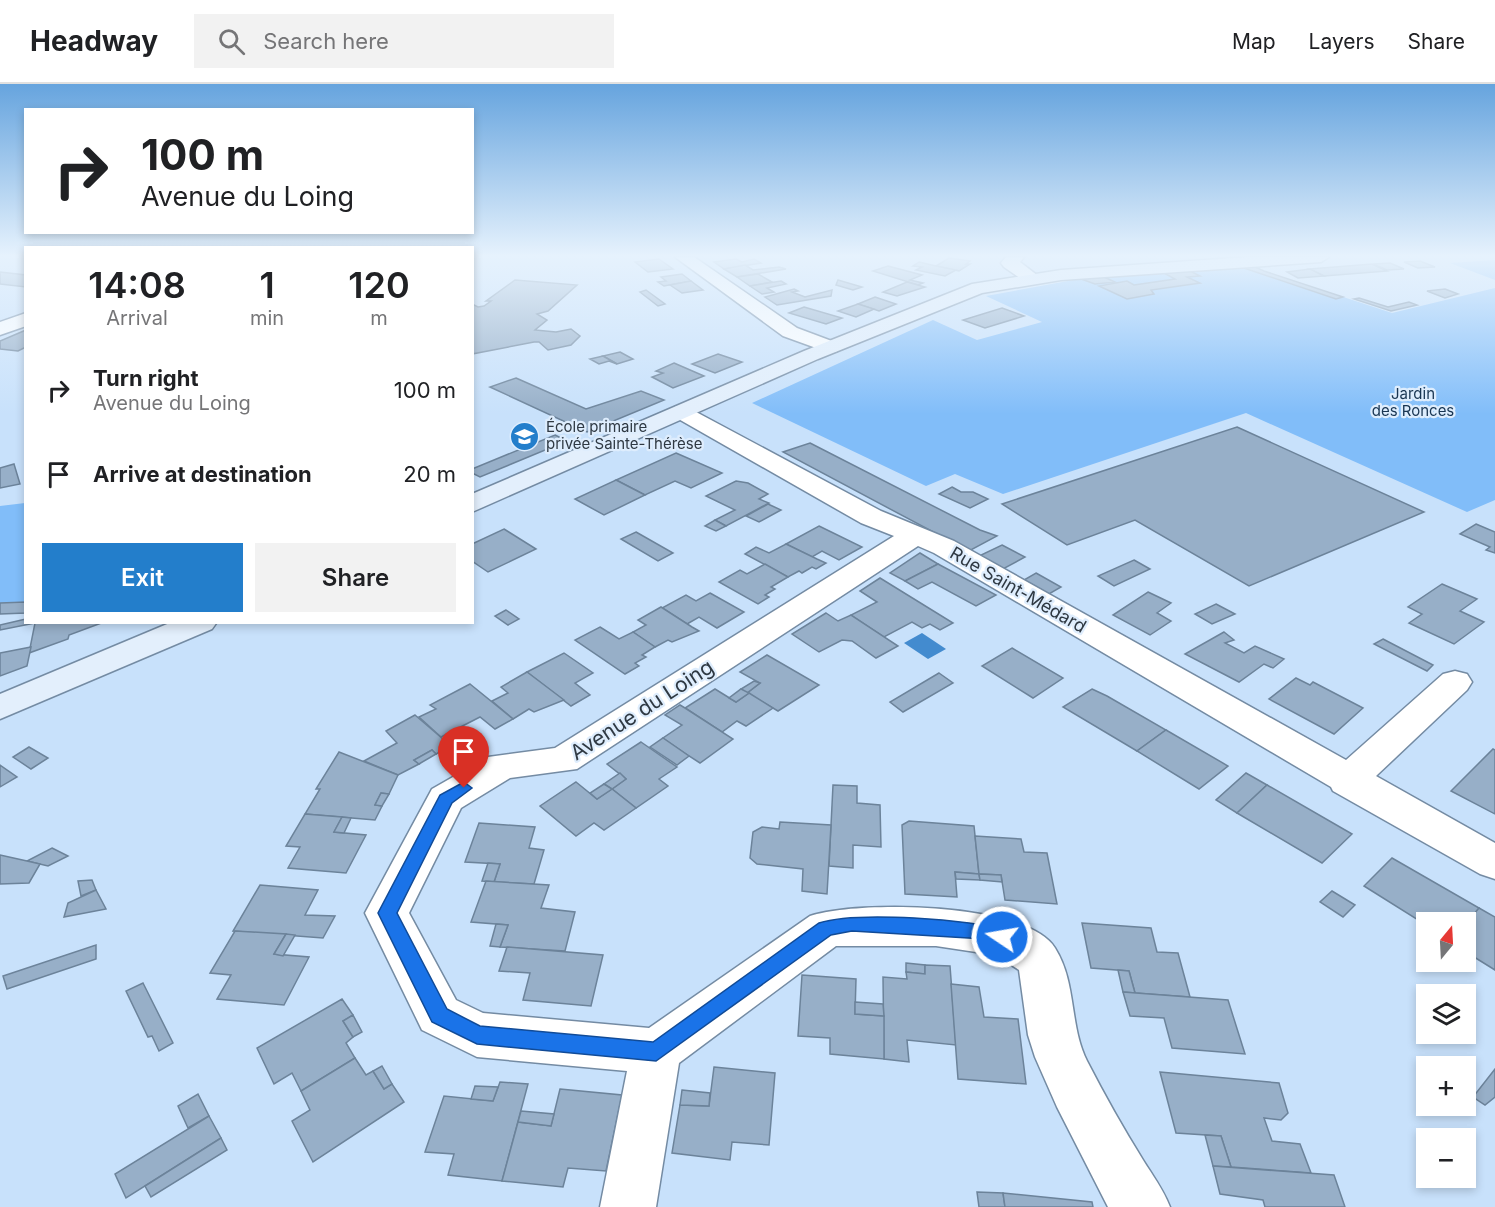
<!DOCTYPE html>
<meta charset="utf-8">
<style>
:root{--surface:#fff;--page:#f2f2f2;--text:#202124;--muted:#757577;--line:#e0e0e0;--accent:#237ecb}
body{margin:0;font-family:Inter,sans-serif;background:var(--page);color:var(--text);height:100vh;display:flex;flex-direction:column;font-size:22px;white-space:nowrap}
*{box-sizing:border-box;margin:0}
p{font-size:20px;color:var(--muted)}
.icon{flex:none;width:33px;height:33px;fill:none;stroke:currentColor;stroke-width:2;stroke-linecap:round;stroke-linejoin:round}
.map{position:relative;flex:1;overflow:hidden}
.drawer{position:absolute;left:24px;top:162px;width:450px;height:378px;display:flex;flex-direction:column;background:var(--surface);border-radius:0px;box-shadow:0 3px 9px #0003}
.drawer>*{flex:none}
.banner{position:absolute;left:24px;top:24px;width:450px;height:126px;border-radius:0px;box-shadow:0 3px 9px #0003;background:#fff;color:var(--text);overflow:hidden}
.needle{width:39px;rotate:18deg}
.controls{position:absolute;left:1416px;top:828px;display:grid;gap:12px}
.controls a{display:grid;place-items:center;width:60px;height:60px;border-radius:0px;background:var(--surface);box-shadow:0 3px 9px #0003;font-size:30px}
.pin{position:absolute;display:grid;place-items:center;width:51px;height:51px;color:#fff;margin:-62px -26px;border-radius:50% 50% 50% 0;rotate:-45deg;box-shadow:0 0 6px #0007}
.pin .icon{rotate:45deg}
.me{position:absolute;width:66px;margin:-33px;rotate:282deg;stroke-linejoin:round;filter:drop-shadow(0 0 4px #0008)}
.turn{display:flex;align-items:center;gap:21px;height:126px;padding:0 18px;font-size:27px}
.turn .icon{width:78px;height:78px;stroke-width:2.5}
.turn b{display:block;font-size:42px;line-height:51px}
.eta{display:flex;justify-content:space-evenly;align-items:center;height:102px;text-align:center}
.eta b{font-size:36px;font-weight:600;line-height:42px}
.button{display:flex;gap:12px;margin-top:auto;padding:12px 18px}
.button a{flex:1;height:69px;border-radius:0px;background:var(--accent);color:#fff;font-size:24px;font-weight:600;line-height:69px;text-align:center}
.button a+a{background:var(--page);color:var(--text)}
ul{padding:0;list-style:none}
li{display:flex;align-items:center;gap:18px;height:84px;padding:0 18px}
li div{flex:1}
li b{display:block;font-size:22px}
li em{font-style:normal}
header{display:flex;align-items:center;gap:36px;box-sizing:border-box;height:84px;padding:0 30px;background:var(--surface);border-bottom:2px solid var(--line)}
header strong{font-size:28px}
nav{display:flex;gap:33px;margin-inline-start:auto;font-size:21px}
.search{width:420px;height:54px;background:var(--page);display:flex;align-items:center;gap:15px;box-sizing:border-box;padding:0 21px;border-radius:0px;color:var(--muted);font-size:22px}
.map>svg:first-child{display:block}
.green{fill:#81bdf9}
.water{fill:#438bcf}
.building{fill:#97afc8;stroke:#6c839a;stroke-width:1.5}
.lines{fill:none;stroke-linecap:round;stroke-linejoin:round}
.street-casing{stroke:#748ba3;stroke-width:3}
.secondary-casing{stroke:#748ba3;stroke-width:3}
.street{fill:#fff;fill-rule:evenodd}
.secondary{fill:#e3effc;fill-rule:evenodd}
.route{fill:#1a73e8;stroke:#114b97;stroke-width:1.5}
.labels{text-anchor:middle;stroke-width:4.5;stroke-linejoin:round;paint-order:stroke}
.far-park-label{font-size:15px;fill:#183552;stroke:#deedfd}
.far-poi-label{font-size:15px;fill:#2f3943;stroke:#deedfd;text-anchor:start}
.street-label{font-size:18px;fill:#2f3943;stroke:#deedfd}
.near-street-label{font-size:21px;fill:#2f3943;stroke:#deedfd}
</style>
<header>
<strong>Headway</strong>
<div class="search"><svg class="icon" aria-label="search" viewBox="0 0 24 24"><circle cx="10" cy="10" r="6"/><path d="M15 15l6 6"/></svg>Search here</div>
<nav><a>Map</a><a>Layers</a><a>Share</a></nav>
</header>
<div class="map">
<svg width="1495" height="1123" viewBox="0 0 1495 1123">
<rect width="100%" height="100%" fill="#c8e1fb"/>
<!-- green -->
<g class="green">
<path d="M1495 176V196L1450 179Z"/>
<path d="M1252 183 1392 229 1495 204V416L1467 428 1246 329 1003 410 955 390 926 402 752 319 933 236 977 256 1042 238 986 212 1079 195Z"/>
<path d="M25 419V518L0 519V422Z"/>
</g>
<!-- water -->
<path class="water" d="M922 549 946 565 928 575 904 559Z"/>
<!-- building -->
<g class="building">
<path d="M949 174 970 177 966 180H970L959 187 936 182Z"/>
<path d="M659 175 673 185 648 188 635 178Z"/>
<path d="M736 175 742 178 754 175 761 179 724 185 714 178Z"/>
<path d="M1420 177 1435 183 1418 184 1404 178Z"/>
<path d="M919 178 936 182 956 186 945 192 916 186 922 183 913 182Z"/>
<path d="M1390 179 1404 185 1387 186 1373 180Z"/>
<path d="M1372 180 1387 187 1324 192 1309 185Z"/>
<path d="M745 181 753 186 779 183 786 185 737 193 724 185Z"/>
<path d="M888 182 922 191 910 196 923 199 918 201 873 187Z"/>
<path d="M1253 182 1264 187 1343 213 1336 215 1241 183Z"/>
<path d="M1310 185 1324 192 1298 194 1287 188Z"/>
<path d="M1190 187 1200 192 1187 193 1200 199 1151 206 1154 210 1127 215 1099 202 1127 197 1134 201 1175 195 1164 189Z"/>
<path d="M0 188 26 191V203L0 200Z"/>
<path d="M682 190 691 197 664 202 658 198 666 197 661 193Z"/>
<path d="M758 190 772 198 750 202 737 193Z"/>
<path d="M1104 193 1115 198 1095 200 1081 195Z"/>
<path d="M515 196 577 201 548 227 537 230 547 236 535 246 556 248 571 245 580 252 571 261 548 266 539 258H534L472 270V220L478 223 484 222 491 217H486Z"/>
<path d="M838 196 862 203 853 206 836 201Z"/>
<path d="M691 197 703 206 682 209 670 201Z"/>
<path d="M781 197 786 200 767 204 774 208 762 210 750 202Z"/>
<path d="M907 198 925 203 897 212 883 208Z"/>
<path d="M794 205 798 207 792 208 805 213 832 206 831 212 777 221 765 213Z"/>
<path d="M1445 205 1458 210 1445 214 1427 207Z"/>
<path d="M646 206 665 220 658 222 640 208Z"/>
<path d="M875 213 896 220 879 227 858 220Z"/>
<path d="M1359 214 1388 223 1409 218 1417 221 1391 227 1354 215Z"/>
<path d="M858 220 874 225 856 233 838 227Z"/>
<path d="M804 223 842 234 826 240 789 229Z"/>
<path d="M1002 224 1024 232 985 244 963 236Z"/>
<path d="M26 246V263L18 267 0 265V257Z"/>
<path d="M620 268 633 275 617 280 603 272Z"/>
<path d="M718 270 742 278 715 289 692 280Z"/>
<path d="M603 272 617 280 609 277 599 280 590 275Z"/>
<path d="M674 279 704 292 673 304 652 293 663 289 656 287Z"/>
<path d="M516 294 586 325 641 307 664 316 587 348 490 303Z"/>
<path d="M1237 343 1424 428 1249 502 1135 436 1067 461 1002 420Z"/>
<path d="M555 351 567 357 480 393 472 389V385Z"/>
<path d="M810 359 980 446 997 452 969 467 783 368Z"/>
<path d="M676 369 722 389 691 404 675 397 645 411 616 396Z"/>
<path d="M14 380 20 400 0 404V384Z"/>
<path d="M616 396 645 411 604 431 575 415Z"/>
<path d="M736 397 748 399 768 410 759 415 769 419 726 442 715 436 735 426 706 412Z"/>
<path d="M952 403 961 408H973L988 415 970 424 939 410Z"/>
<path d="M768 420 781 426 759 438 746 432Z"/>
<path d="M715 436 726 442 716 447 705 442Z"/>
<path d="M1476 440 1495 448V469L1486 466 1490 463 1460 450Z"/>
<path d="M819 442 862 463 839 476 822 467 812 473 786 460Z"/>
<path d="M504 445 536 465 488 488 472 477V460Z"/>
<path d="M636 448 673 469 658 477 621 455Z"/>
<path d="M786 460 817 475 826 479 816 485 812 483 802 489 799 487 788 493 745 470 756 463 769 469Z"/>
<path d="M1002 461 1025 473 1003 485 979 472Z"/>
<path d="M920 469 938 480 905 497 890 489Z"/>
<path d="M1134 476 1150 485 1114 502 1098 492Z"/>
<path d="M765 480 788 493 771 503 775 505 765 511 769 513 758 520 719 498 740 486 747 490Z"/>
<path d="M938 480 996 511 976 522 932 498 918 505 905 497Z"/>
<path d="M1036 489 1061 503 1049 510 1024 496Z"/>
<path d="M880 494 953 539 940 546 930 540 922 544 912 538 884 553 851 531 877 518 860 507Z"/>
<path d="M1442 500 1477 515 1460 527 1484 538 1454 560 1409 539 1422 530 1408 523Z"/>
<path d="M1148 508 1171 519 1157 529 1171 537 1150 551 1113 531Z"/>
<path d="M710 509 744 528 717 544 699 533 687 540 662 524 686 511 696 517Z"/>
<path d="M26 518V529L0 530V519Z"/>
<path d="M1216 520 1235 530 1212 540 1195 530Z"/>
<path d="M661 523 692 543 699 547 672 558 668 556 655 563 633 548 646 541 638 536Z"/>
<path d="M506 526 519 535 508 541 495 532Z"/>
<path d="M826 529 838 537 851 531 898 562 876 574 852 557 842 556 819 568 792 550Z"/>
<path d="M26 535V538L35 539 0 546V541Z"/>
<path d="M104 538 69 551 68 555 29 569 35 539Z"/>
<path d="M600 543 619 555 633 548 655 563 642 571 646 573 635 579 639 582 625 590 575 556Z"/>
<path d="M1224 548 1234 556 1225 559 1244 569 1255 562 1284 575 1273 584 1264 580 1239 598 1185 570Z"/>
<path d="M1383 555 1433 581 1427 587 1374 560Z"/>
<path d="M31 563 27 582 0 592V569Z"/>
<path d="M1012 564 1063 594 1033 614 982 582Z"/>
<path d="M564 569 593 589 575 599 590 611 571 622 527 588Z"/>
<path d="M767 571 819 601 778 627 747 609 760 599 740 588Z"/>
<path d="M527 588 564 616 534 628 529 625 513 635 492 617 508 609 501 603Z"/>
<path d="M939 589 953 599 903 628 890 618Z"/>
<path d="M1296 594 1310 601 1313 598 1363 624 1334 650 1269 615Z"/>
<path d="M754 597 760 599 747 609 741 605Z"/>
<path d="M470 600 513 635 495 645 480 633 441 653 419 633 436 625 430 621Z"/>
<path d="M715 605 736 618 749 609 773 624 746 642 737 637 722 648 685 624Z"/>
<path d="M741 605 749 609 736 618 729 614Z"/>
<path d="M1092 605 1107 612 1166 646 1137 667 1063 623Z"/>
<path d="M680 621 685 624 733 655 700 679 689 672 663 654 682 641 665 631Z"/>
<path d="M415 631 451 662 436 670 432 666 414 676 419 680 398 691 364 677 397 659 386 647Z"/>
<path d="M1166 646 1228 682 1199 705 1137 667Z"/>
<path d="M663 654 689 672 677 681 650 663Z"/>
<path d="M641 658 677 683 659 695 668 702 636 724 612 705 626 695 607 680Z"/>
<path d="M29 663 48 674 31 685 13 673Z"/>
<path d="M1493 665 1495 666V730L1451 707Z"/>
<path d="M432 666 436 670 419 680 414 676Z"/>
<path d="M339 668 398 691 389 710 381 709 375 721 382 722 375 736 305 730 320 705H316Z"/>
<path d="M0 681 17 693 0 703Z"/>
<path d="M620 689 626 695 612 705 604 700Z"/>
<path d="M1246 689 1267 701 1237 729 1216 716Z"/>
<path d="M576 698 597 715 612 705 636 724 604 746 594 739 576 752 540 722Z"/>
<path d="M604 700 612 705 597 715 590 709Z"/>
<path d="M833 701 857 702V719L880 721 881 763 853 761V784L829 782Z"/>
<path d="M1267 701 1352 750 1322 779 1237 729Z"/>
<path d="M381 709 389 710 382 722 375 721Z"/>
<path d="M305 730 342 733 334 748 366 751 346 789 288 784 300 763 286 762Z"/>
<path d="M342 733 351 734 344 749 334 748Z"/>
<path d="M909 737 974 742 979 790 955 788 957 813 905 810 902 741Z"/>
<path d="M780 738 831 741 827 810 802 807 803 785 757 780 750 774 753 748 762 743 779 745Z"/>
<path d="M479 739 535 743 529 764 544 766 534 800 494 798 500 780 465 778Z"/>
<path d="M975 752 1021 755 1024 768 1047 769 1057 820 1005 816 1001 791 979 790Z"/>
<path d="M52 764 68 772 48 782 27 777Z"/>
<path d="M0 771 27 777 40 780 29 799 0 800Z"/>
<path d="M1392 774 1479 824 1466 840 1426 838V841L1364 802Z"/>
<path d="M488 779 500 780 494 798 482 797Z"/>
<path d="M955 788 979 790 980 796 956 795Z"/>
<path d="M979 790 1001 791 1002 798 980 796Z"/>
<path d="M92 796 96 806 81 812 78 797Z"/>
<path d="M486 797 549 801 541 824 575 828 565 867 500 863 508 841 471 838Z"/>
<path d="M260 801 318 806 305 831 335 832 323 854 233 847Z"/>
<path d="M96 806 106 825 64 833 68 819Z"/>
<path d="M1332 807 1355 821 1343 833 1320 818Z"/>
<path d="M1479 824 1495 833V886L1466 868V840Z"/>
<path d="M1082 839 1151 844 1157 868 1178 869 1190 913 1135 909 1129 887 1091 884Z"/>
<path d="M496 840 508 841 500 863 490 862Z"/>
<path d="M235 847 286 850 274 870 309 873 284 921 217 915 231 891 210 889Z"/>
<path d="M286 850 295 851 283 872 274 870Z"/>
<path d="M96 861V875L7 905 3 892Z"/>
<path d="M507 863 603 871 591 922 523 916 530 889 499 887Z"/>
<path d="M906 879 925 881V890L906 888Z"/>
<path d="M925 881 950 882 956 961 907 956 909 978 884 975 883 893 907 895 906 888 925 890Z"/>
<path d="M1118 886 1129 887 1135 909 1123 908Z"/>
<path d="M802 891 856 895 855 930 884 932V975L830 970V954L798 952Z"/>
<path d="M143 899 173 959 159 967 152 952 148 953 126 907Z"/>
<path d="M951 900 979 903 984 933 1018 935 1026 1000 958 995Z"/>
<path d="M1123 908 1228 916 1245 970 1172 964 1164 934 1130 932Z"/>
<path d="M342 915 353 931 343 937 353 953 346 959 355 974 301 1007 292 989 274 1000 257 964Z"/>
<path d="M855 918 883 920 884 932 855 930Z"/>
<path d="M353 931 362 948 353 953 343 937Z"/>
<path d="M355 974 366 991 373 987 384 1005 392 1000 404 1018 313 1078 292 1037 310 1026 301 1007Z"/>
<path d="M382 982 392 1000 384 1005 373 987Z"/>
<path d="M714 983 775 989 769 1061 732 1058 730 1076 672 1069 680 1021 709 1022Z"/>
<path d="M1495 985V1013L1485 1021 1473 1013Z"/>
<path d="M1160 988 1279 999 1288 1029 1281 1036 1264 1034 1272 1057 1300 1060 1311 1089 1231 1083 1221 1052 1176 1049Z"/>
<path d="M500 998 528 1000 502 1097 448 1091 454 1070 425 1068 444 1012 493 1017Z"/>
<path d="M475 1002 498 1003 493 1017 471 1015Z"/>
<path d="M560 1005 622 1011 606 1087 568 1084 563 1103 502 1097 518 1038 551 1042Z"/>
<path d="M682 1006 710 1009 709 1022 680 1021Z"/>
<path d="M198 1010 209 1032 188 1044 178 1022Z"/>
<path d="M521 1027 554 1030 551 1042 518 1038Z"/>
<path d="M209 1032 221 1054 126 1114 115 1090Z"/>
<path d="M1205 1051 1221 1052 1231 1083 1213 1082Z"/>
<path d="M221 1054 227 1066 151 1113 145 1102Z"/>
<path d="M1213 1082 1334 1091 1345 1123H1265L1263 1116 1220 1110Z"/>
<path d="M977 1108 1003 1109 1005 1123H979Z"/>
<path d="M1003 1109 1092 1118 1093 1123H1005Z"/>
</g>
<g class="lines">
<defs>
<g id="street">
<path d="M675 173H694L797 244 837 259 840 263 837 267 830 269 783 252Z"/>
<path d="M1006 173H1024L1020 178 1042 195 1039 199H1027L1004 183 1001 179Z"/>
<path d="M26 229V242L0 251V238Z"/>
<path d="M683 321 881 427 954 457 1346 676 1443 590 1455 587 1467 590 1472 598 1467 606 1376 692 1495 759V795L1480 790 1333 707 1331 703 934 469 918 462 577 685 510 694 461 724 409 829 456 916 483 929 649 944 810 832C857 816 1027 818 1055 864 1077 899 1069 941 1087 977 1104 1010 1123 1044 1143 1076 1153 1092 1163 1105 1170 1123H1108L1057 1023 1035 973 1028 951 1019 886 996 871 936 862H836L679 979 656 1123H600L627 987 477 973 422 946 365 829 432 705 488 673 555 664 894 452 861 439 675 333 671 328 675 323Z"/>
</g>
<g id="secondary">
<path d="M1248 173H1329L1321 178 1061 196 982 209 818 275 472 428V410L804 267 972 200 1061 186Z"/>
<path d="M172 538H217L212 545 0 635V610Z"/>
</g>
</defs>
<!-- street casing -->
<use href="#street" class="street-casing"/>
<!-- secondary casing -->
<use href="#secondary" class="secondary-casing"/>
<!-- street -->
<use href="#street" class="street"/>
<!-- secondary -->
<use href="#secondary" class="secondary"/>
</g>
<!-- sky -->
<linearGradient id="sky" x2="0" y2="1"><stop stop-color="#66a4de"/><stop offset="0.52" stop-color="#e6f2fd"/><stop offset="1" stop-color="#e6f2fd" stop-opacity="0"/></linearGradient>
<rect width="1495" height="330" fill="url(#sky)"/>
<!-- route -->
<path class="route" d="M464 698 472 704 452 719 397 829 447 925 480 942 653 958 819 839C856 827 972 835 1009 847L1012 853 1009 858 1002 860 985 855 852 847 831 851 656 977 477 960 432 938 378 829 440 711Z"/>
<!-- icons -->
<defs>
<symbol id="school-disc" viewBox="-11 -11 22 22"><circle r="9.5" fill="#237ecb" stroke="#deedfd"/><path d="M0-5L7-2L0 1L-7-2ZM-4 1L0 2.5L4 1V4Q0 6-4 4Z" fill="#fff"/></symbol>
</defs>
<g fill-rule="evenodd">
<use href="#school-disc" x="508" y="336" width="33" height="33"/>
</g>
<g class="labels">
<!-- far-park labels -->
<g class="far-park-label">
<text x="1413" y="315">Jardin<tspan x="1413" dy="17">des Ronces</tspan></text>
</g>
<!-- far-poi labels -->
<g class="far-poi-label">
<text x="546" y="348">École primaire<tspan x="546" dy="17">privée Sainte-Thérèse</tspan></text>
</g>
<!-- street labels -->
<g class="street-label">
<text transform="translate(1018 506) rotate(30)" y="6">Rue Saint-Médard</text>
</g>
<!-- near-street labels -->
<g class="near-street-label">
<text transform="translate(642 626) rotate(-33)" y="7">Avenue du Loing</text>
</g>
</g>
</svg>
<div class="controls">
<a><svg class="needle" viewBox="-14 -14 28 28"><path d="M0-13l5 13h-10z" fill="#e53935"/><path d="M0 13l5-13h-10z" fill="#757577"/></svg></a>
<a><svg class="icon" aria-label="layers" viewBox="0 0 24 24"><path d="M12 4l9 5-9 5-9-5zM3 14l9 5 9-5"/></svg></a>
<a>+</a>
<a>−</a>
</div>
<div class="pin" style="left:464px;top:704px;background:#d93025"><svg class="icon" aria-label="arrive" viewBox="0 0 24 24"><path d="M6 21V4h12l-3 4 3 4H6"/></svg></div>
<svg class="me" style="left:1002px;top:853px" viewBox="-20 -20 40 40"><circle r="17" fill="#1a73e8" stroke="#fff" stroke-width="3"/><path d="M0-11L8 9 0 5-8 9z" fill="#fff"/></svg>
<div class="banner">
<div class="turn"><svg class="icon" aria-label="right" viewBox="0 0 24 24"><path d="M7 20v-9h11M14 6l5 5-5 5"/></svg><div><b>100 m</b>Avenue du Loing</div></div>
</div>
<section class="drawer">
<div class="eta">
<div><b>14:08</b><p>Arrival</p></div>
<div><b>1</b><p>min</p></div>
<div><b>120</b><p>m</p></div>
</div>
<ul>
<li><svg class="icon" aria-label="right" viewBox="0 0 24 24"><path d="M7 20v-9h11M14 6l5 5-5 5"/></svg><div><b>Turn right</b><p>Avenue du Loing</p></div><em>100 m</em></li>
<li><svg class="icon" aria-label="arrive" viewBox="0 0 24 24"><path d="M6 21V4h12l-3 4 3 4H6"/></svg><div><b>Arrive at destination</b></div><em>20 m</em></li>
</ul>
<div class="button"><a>Exit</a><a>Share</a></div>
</section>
</div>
